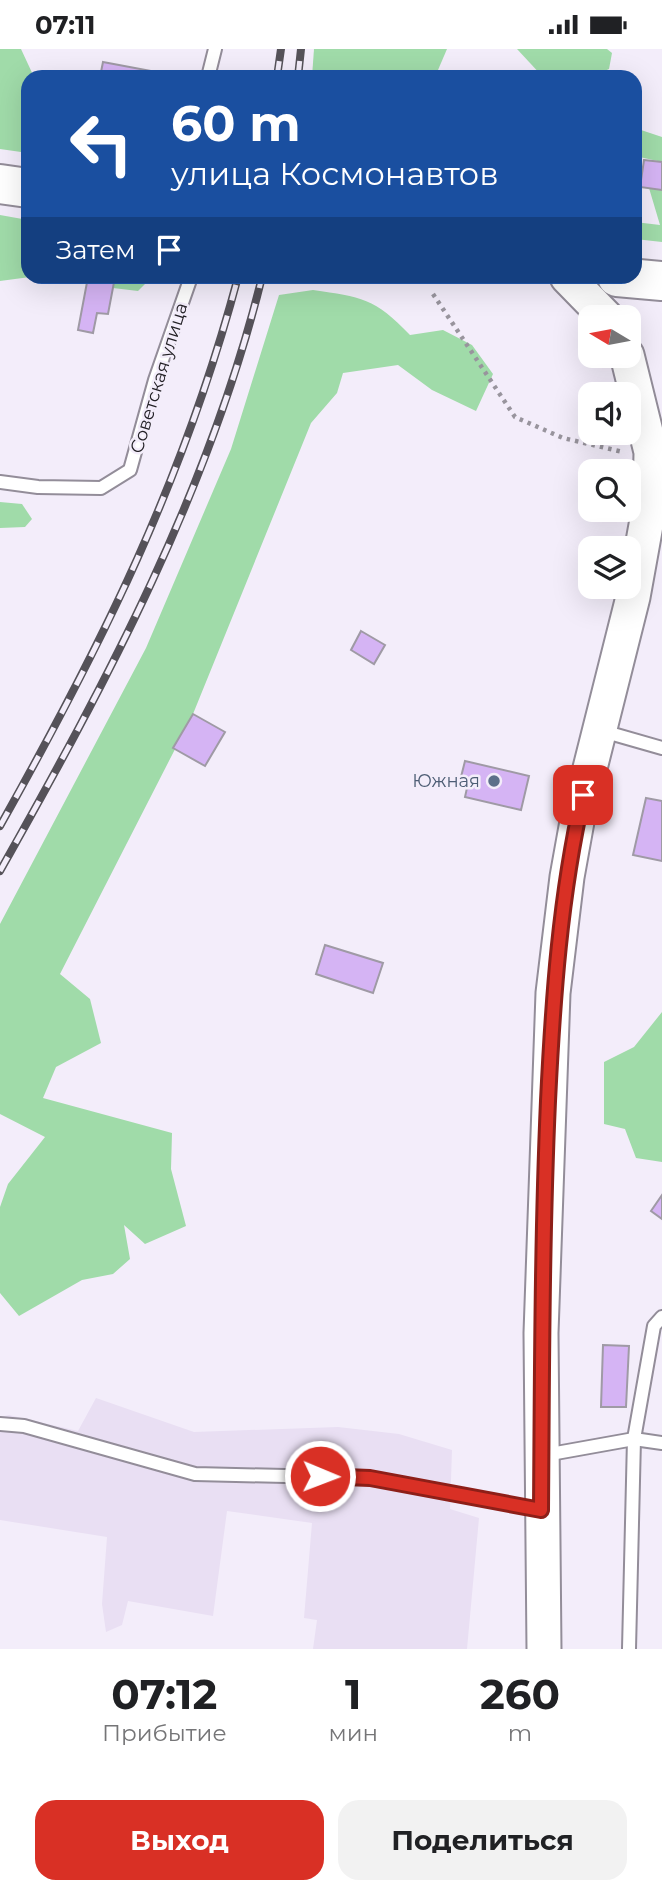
<!DOCTYPE html>
<html lang="ru">
<meta charset="utf-8">
<style>
:root{--surface:#fff;--page:#f2f2f2;--text:#202124;--muted:#757577;--accent:#d93025}
body{margin:0;font-family:Montserrat,sans-serif;background:var(--page);color:var(--text);height:100vh;display:flex;flex-direction:column;font-size:26px;white-space:nowrap}
*{box-sizing:border-box;margin:0}
p{font-size:23px;color:var(--muted)}
.icon{flex:none;width:38px;height:38px;fill:none;stroke:currentColor;stroke-width:2;stroke-linecap:round;stroke-linejoin:round}
.map{position:relative;height:1600px;overflow:hidden}
.sheet{display:flex;flex-direction:column;background:var(--surface);flex:1}
.sheet>*{flex:none}
.hud{position:absolute;left:21px;top:21px;width:621px;height:214px;border-radius:21px;box-shadow:0 7px 28px #0002;background:#1a4fa0;color:#fff;overflow:hidden}
.needle{width:46px;rotate:280deg}
.buttons{position:absolute;left:578px;top:256px;display:grid;gap:14px}
.buttons a{display:grid;place-items:center;width:63px;height:63px;border-radius:14px;background:var(--surface);box-shadow:0 7px 28px #0002;font-size:35px}
.pin{position:absolute;display:grid;place-items:center;width:60px;height:60px;color:#fff;margin:-30px;border-radius:14px;box-shadow:0 4px 10px #0006}
.me{position:absolute;width:77px;margin:-38px;rotate:91deg;stroke-linejoin:round;filter:drop-shadow(0 0 5px #0008)}
.turn{display:flex;align-items:center;gap:24px;height:147px;padding:0 35px;font-size:32px}
.turn .icon{width:91px;height:91px;stroke-width:2.5}
.turn b{display:block;font-size:49px;line-height:60px}
.then{display:flex;align-items:center;height:66px;padding:0 35px;background:#0003;gap:14px;font-size:26px}
.eta{display:flex;justify-content:space-evenly;align-items:center;height:119px;text-align:center}
.eta b{font-size:42px;font-weight:700;line-height:49px}
.action{display:flex;gap:14px;margin-top:auto;padding:14px 35px}
.action a{flex:1;height:80px;border-radius:21px;background:var(--accent);color:#fff;font-size:28px;font-weight:700;line-height:80px;text-align:center}
.action a+a{background:var(--page);color:var(--text)}
.status{display:flex;justify-content:space-between;align-items:center;height:49px;padding:0 35px;background:var(--surface);direction:ltr}
.status svg{height:19px;fill:currentColor}
.map>svg:first-child{display:block}
.built{fill:#e9dff3}
.green{fill:#a0dba9}
.building{fill:#d5b4f4;stroke:#9f9aa5;stroke-width:2}
.lines{fill:none;stroke-linecap:round;stroke-linejoin:round}
.service-casing{stroke:#938d99;stroke-width:16}
.tertiary-casing{stroke:#938d99;stroke-width:37}
.primary-casing{stroke:#938d99;stroke-width:42}
.path{stroke:#98949d;stroke-width:4.5;stroke-dasharray:3.5 5;stroke-linecap:butt}
.service{stroke:#fff;stroke-width:12}
.tertiary{stroke:#fff;stroke-width:33}
.primary{stroke:#fff;stroke-width:38}
.rail-casing{stroke:#555259;stroke-width:8}
.rail{stroke:#f3edfa;stroke-width:5;stroke-dasharray:16;stroke-linecap:butt}
.route-casing{stroke:#8d1f18;stroke-width:18}
.route{stroke:#d93025;stroke-width:12}
.service-dot{fill:#5c6f8a;stroke:#f3edfa;stroke-width:2.5}
.labels{text-anchor:middle;stroke-width:5;stroke-linejoin:round;paint-order:stroke}
.street-label{font-size:18px;fill:#232126;stroke:#f3edfa}
.service-label{font-size:18px;fill:#4e5e75;stroke:#f3edfa;text-anchor:end}
</style>
<div class="status"><b>07:11</b><svg viewBox="0 0 49 12"><path d="M0 12V9h3v3zM5 12V6h3v6zM10 12V3h3v9zM15 12V0h3v12zM26 1h20v11H26zM47 4h2v5h-2z"/></svg></div>
<div class="map">
<svg width="662" height="1600" viewBox="0 0 662 1600">
<rect width="100%" height="100%" fill="#f3edfa"/>
<!-- built -->
<path class="built" d="M96 1349 194 1383 338 1378 399 1385 452 1401 450 1460 479 1469 467 1600H313L317 1571 304 1569 312 1474 227 1462 213 1567 128 1552 122 1576 106 1583 102 1555 107 1488 0 1471V1368L9 1366 78 1382Z"/>
<!-- green -->
<g class="green">
<path d="M0 0H21L34 28H28V104L0 100Z"/>
<path d="M314 0H447L435 28H312Z"/>
<path d="M517 0H607L612 4 609 20 592 28H543Z"/>
<path d="M635 79 662 88V113L635 107Z"/>
<path d="M649 139 662 141V193L635 190V173L660 176Z"/>
<path d="M0 166 28 171 30 228 0 232Z"/>
<path d="M115 228H152L138 242 113 239Z"/>
<path d="M313 241C361 248 375 249 410 286L443 281 472 296 493 325 476 362 432 341 398 316 343 324 337 344 311 374 193 665 60 925 90 950 101 994 56 1018 43 1049 172 1084 171 1120 186 1177 145 1195 124 1176 130 1210 113 1225 82 1231 19 1267 0 1244V1158L8 1135 45 1088 0 1065V875L146 599 231 400 279 246Z"/>
<path d="M0 453 22 455 32 470 25 478 0 479Z"/>
<path d="M662 963V1113L636 1109 625 1080 604 1075V1013L634 998Z"/>
</g>
<!-- building -->
<g class="building">
<path d="M103 13 167 25 166 28H100Z"/>
<path d="M644 111 662 113V141L640 138Z"/>
<path d="M88 228H115L108 265 97 264 93 284 78 281Z"/>
<path d="M361 582 385 596 374 615 351 601Z"/>
<path d="M193 665 225 683 205 717 173 699Z"/>
<path d="M465 712 529 727 521 761 465 748 467 739 459 736Z"/>
<path d="M646 749 662 752V812L633 806Z"/>
<path d="M325 896 383 914 373 944 316 925Z"/>
<path d="M662 1146V1170L651 1162Z"/>
<path d="M603 1296 629 1297 626 1358H601Z"/>
</g>
<g class="lines">
<defs>
<g id="service">
<path d="M208 28 215 0"/>
<path d="M0 433 38 438 101 439 130 421 155 331 191 228"/>
<path d="M599 681 662 699"/>
<path d="M0 1375 24 1377 195 1425 370 1429 541 1461"/>
<path d="M545 1406 634 1390 662 1394"/>
<path d="M629 1600 634 1390 654 1277 662 1268"/>
</g>
<g id="tertiary">
<path d="M567 228 606 268"/>
<path d="M544 1600 541 1284 553 944 567 828 578 767 633 548 650 454 651 403 627 306"/>
</g>
<g id="primary">
<path d="M0 135 28 139"/>
<path d="M617 228 662 232"/>
</g>
</defs>
<!-- service casing -->
<use href="#service" class="service-casing"/>
<!-- tertiary casing -->
<use href="#tertiary" class="tertiary-casing"/>
<!-- primary casing -->
<use href="#primary" class="primary-casing"/>
<!-- path -->
<path class="path" d="M433 245 515 368 563 389 623 403"/>
<!-- service -->
<use href="#service" class="service"/>
<!-- tertiary -->
<use href="#tertiary" class="tertiary"/>
<!-- primary -->
<use href="#primary" class="primary"/>
<defs>
<g id="rail">
<path d="M277 28 281 0"/>
<path d="M298 28 301 0"/>
<path d="M0 777C102 595 184 431 238 228"/>
<path d="M0 822C107 632 210 440 262 228"/>
</g>
</defs>
<!-- rail casing -->
<use href="#rail" class="rail-casing"/>
<!-- rail -->
<use href="#rail" class="rail"/>
</g>
<g class="lines">
<defs>
<path id="route" d="M320 1427 370 1429 541 1461C542 1325 542 1189 548 1052 553 949 560 847 583 746"/>
</defs>
<!-- route casing -->
<use href="#route" class="route-casing"/>
<!-- route -->
<use href="#route" class="route"/>
</g>
<!-- markers -->
<circle class="service-dot" cx="494" cy="732" r="7"/>
<g class="labels">
<!-- street labels -->
<g class="street-label">
<text transform="translate(159 329) rotate(-73)" y="6">Советская улица</text>
</g>
<!-- service labels -->
<g class="service-label">
<text x="480" y="738">Южная</text>
</g>
</g>
</svg>
<div class="buttons">
<a><svg class="needle" viewBox="-14 -14 28 28"><path d="M0-13l5 13h-10z" fill="#e53935"/><path d="M0 13l5-13h-10z" fill="#757577"/></svg></a>
<a><svg class="icon" aria-label="sound" viewBox="0 0 24 24"><path d="M4 9h4l5-4v14l-5-4H4zM17 9q2 3 0 6"/></svg></a>
<a><svg class="icon" aria-label="search" viewBox="0 0 24 24"><circle cx="10" cy="10" r="6"/><path d="M15 15l6 6"/></svg></a>
<a><svg class="icon" aria-label="layers" viewBox="0 0 24 24"><path d="M12 4l9 5-9 5-9-5zM3 14l9 5 9-5"/></svg></a>
</div>
<div class="pin" style="left:583px;top:746px;background:#d93025"><svg class="icon" aria-label="arrive" viewBox="0 0 24 24"><path d="M6 21V4h12l-3 4 3 4H6"/></svg></div>
<svg class="me" style="left:320px;top:1427px" viewBox="-20 -20 40 40"><circle r="17" fill="#d93025" stroke="#fff" stroke-width="3"/><path d="M0-11L8 9 0 5-8 9z" fill="#fff"/></svg>
<div class="hud">
<div class="turn"><svg class="icon" aria-label="left" viewBox="0 0 24 24"><path d="M17 20v-9H6M10 6l-5 5 5 5"/></svg><div><b>60 m</b>улица Космонавтов</div></div>
<div class="then">Затем<svg class="icon" aria-label="arrive" viewBox="0 0 24 24"><path d="M6 21V4h12l-3 4 3 4H6"/></svg></div>
</div>
</div>
<section class="sheet">
<div class="eta">
<div><b>07:12</b><p>Прибытие</p></div>
<div><b>1</b><p>мин</p></div>
<div><b>260</b><p>m</p></div>
</div>
<div class="action"><a>Выход</a><a>Поделиться</a></div>
</section>
